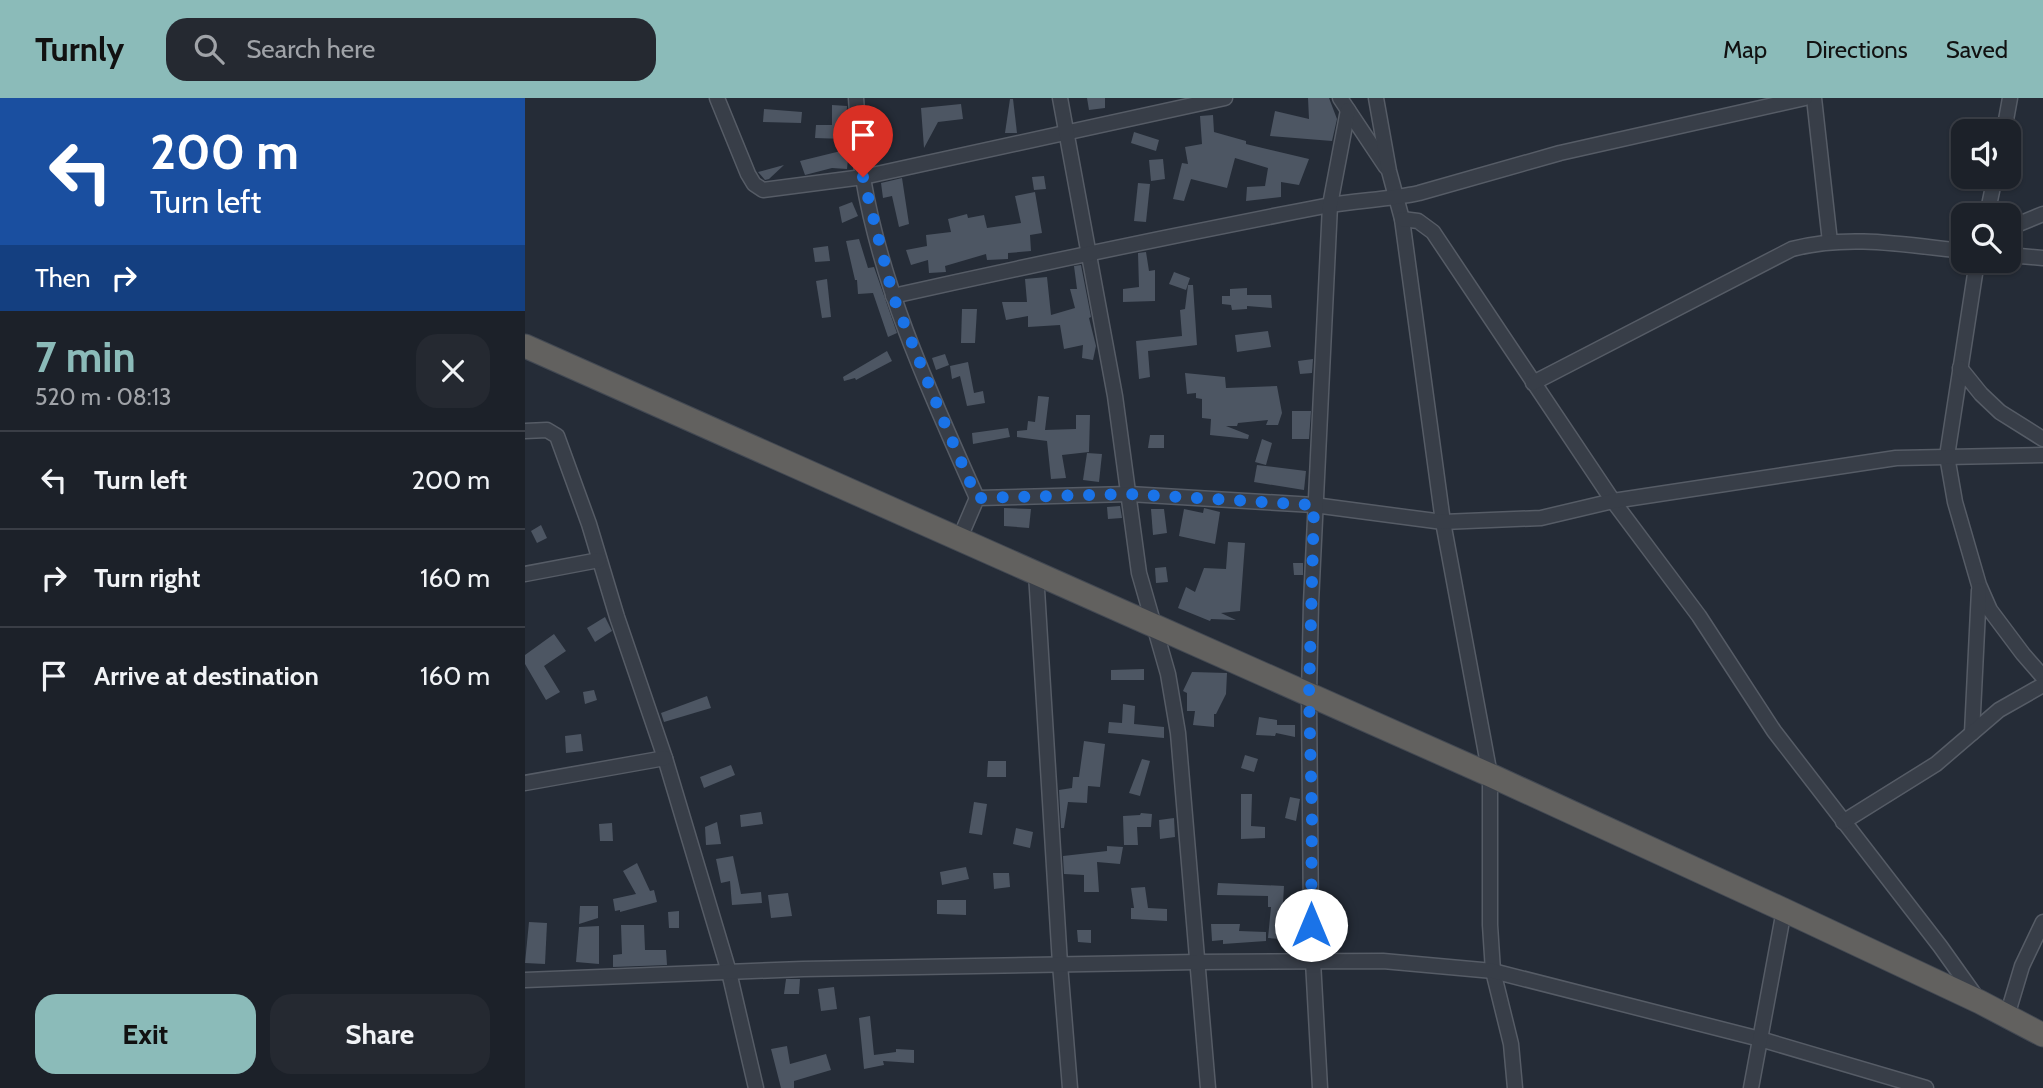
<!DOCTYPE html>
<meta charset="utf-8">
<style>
:root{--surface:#1c2129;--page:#252931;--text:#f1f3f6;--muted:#a0a3a8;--line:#3a3e46;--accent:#8bbbb9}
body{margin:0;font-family:Cabin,sans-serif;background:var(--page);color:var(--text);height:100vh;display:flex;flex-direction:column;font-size:26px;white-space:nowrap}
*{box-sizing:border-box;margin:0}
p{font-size:23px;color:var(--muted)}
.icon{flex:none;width:38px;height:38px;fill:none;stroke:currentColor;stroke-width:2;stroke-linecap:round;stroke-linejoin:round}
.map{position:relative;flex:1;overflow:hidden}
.drawer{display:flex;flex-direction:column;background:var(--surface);width:525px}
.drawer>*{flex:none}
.guide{background:#1a4fa0;color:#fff;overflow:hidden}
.tools{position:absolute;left:1426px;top:21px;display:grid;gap:14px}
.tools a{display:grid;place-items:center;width:70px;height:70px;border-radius:14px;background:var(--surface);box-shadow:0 2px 5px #0004,0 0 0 2px var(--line);font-size:35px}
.pin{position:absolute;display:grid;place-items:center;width:60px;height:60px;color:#fff;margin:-72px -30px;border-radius:50% 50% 50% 0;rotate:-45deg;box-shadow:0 0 7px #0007}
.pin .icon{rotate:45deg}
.me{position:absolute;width:77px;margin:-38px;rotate:0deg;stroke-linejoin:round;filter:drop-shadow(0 0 5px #0008)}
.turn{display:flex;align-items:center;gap:24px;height:147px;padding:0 35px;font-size:32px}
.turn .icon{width:91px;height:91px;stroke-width:2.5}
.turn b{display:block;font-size:49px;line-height:60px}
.then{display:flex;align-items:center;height:66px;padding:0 35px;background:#0003;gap:14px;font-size:26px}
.round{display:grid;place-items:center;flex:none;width:74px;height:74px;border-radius:21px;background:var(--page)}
.overview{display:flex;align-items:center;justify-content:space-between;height:119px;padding:0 35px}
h1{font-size:42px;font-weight:700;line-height:52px;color:var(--accent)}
.primary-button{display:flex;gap:14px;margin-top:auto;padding:14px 35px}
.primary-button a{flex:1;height:80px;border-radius:21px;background:var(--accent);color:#111;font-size:28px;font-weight:700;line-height:80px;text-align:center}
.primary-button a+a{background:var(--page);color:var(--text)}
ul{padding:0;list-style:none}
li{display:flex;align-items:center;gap:21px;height:98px;padding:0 35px;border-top:2px solid var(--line)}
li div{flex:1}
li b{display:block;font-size:26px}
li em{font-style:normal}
header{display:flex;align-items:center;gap:42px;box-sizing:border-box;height:98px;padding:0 35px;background:var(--accent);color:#111}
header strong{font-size:33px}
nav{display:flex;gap:38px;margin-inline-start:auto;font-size:24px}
.search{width:490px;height:63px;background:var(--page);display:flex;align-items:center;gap:18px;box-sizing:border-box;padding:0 24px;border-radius:21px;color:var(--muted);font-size:26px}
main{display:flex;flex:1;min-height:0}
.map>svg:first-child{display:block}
.building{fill:#4d5663}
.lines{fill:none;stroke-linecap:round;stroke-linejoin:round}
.minor-casing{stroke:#565c66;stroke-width:17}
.trunk-casing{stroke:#434953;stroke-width:25}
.minor{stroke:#383e48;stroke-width:14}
.trunk{stroke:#62615f;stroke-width:23}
.route{stroke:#1a73e8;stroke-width:12;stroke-dasharray:0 21.6}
</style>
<header>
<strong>Turnly</strong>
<div class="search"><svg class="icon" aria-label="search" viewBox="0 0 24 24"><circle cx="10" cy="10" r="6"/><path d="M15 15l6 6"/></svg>Search here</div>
<nav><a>Map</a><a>Directions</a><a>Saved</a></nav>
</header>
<main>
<section class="drawer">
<div class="guide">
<div class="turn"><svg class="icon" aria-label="left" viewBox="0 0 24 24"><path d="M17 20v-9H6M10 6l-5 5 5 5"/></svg><div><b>200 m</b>Turn left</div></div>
<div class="then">Then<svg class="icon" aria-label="right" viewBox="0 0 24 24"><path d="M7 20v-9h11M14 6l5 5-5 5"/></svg></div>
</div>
<div class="overview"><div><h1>7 min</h1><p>520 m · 08:13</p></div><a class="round"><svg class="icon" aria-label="close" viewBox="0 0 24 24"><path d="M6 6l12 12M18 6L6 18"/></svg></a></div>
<ul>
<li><svg class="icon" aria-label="left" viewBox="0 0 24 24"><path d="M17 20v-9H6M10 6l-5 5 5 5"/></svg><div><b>Turn left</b></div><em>200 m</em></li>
<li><svg class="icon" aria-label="right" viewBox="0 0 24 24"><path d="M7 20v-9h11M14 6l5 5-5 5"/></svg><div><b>Turn right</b></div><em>160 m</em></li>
<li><svg class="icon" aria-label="arrive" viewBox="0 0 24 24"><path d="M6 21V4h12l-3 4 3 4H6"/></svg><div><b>Arrive at destination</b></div><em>160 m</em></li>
</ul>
<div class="primary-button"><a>Exit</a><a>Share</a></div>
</section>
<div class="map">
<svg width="1518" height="990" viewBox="0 0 1518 990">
<rect width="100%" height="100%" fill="#252c37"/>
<!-- building -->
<g class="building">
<path d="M562 0H580V10L564 12Z"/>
<path d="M783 0H804L812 21 807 43 745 38 750 13 784 21Z"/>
<path d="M485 1H488L492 35H480Z"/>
<path d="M436 6 438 21 413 24 399 50 396 10Z"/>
<path d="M307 7 322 8 320 41 290 40 291 27H307Z"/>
<path d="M239 11 277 14 276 25 238 24Z"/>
<path d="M688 17 689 34 721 43V46L784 61 774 87 756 84V99L721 103 722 89 740 88 743 70 710 60 702 90 666 81 659 103 648 101 657 65 663 66 660 49 677 46 675 18Z"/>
<path d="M609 34 634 42 631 53 606 45Z"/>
<path d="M324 51 322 71 307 70 280 77 275 63Z"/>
<path d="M638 61 640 81 626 83 624 62Z"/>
<path d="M259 67 244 81 240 82 233 74Z"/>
<path d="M519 78 521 91 509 92 507 79Z"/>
<path d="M377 80 384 126 374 129 367 98 358 100 356 85Z"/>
<path d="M613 85 625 86 621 124 609 123Z"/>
<path d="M510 94 517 135 505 137 506 153 483 155V161L462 162 461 156 420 168 421 174 404 175 403 162 386 167 381 152 402 148 401 137 426 134 423 121 442 116 443 120 459 117 462 130 496 125 490 98Z"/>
<path d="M327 104 333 118 317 125 314 109Z"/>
<path d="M334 141 343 170 349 169 372 235 363 239 348 195 333 196 332 182H330L321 143Z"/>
<path d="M303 148 305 163 290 164 288 150Z"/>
<path d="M621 154 624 173 630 172V203L598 204V191L614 189 613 155Z"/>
<path d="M556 167 566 219 564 220 571 248 568 262 557 260 558 247 539 251 535 227 503 229V218L481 222 477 204H502L500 181 522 179 526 217 550 210 545 191H552L549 168Z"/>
<path d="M649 174 665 180 661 192 644 186Z"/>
<path d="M302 181 306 219 297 220 291 183Z"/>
<path d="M663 187H668L672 247 623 253 625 279 614 281 611 243 657 238 655 212 660 211Z"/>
<path d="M722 190V197H746L747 210 722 208V211L707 212 706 207 697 206V198H705V191Z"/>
<path d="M437 211H452L450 245H436Z"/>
<path d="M743 233 746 249 712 254 710 237Z"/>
<path d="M362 253 367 263 331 282 330 280 319 283 318 279Z"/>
<path d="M420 256 424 267 411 272 407 260Z"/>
<path d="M788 261 787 275 775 276 773 263Z"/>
<path d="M443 264 449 295 458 293 460 305 442 308 435 278 427 281 425 268Z"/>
<path d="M660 275 700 279 701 290 752 288 757 315 753 327H741L743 322 713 325 712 328H701L724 337 723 341 685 337 686 321 677 320V301L671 300V295L662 296Z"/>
<path d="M513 298 524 299 520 332 551 331V317H565L564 354 537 357 541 380 526 381 522 343 492 339V333L502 332 503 323 510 324Z"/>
<path d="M767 313H786L784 341H767Z"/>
<path d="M483 330 485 339 448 346 447 335Z"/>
<path d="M625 337H639V350H623Z"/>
<path d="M737 341 747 345 741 367 730 364Z"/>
<path d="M562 355 577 356 574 384 558 382Z"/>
<path d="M732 367 781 373 779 392 729 384Z"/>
<path d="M595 408 597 420 583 421 582 409Z"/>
<path d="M479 410 506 411 504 430 479 428Z"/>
<path d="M679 410 695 414 690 446 654 438 659 411 678 415Z"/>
<path d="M626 411H639L642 435 628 437Z"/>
<path d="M16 427 22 440 12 445 6 433Z"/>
<path d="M703 444 720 445 715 513 696 515 711 522 686 521 685 523 653 510 661 489 670 494 679 470 701 471Z"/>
<path d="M768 465H778V477H769Z"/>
<path d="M641 469 643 484 631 485 630 470Z"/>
<path d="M80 519 87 533 70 544 62 530Z"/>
<path d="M29 536 41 553 19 568 35 594 21 602 0 566V557Z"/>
<path d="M619 571V582H586V572Z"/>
<path d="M667 574 702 575 701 596 691 616H689V629L668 627 670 613H662V595L658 593Z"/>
<path d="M69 592 72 602 60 606 58 594Z"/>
<path d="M182 598 186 610 139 624 136 615Z"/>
<path d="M598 606 610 608 609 626 639 629V640L583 635 584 624 597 625Z"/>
<path d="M734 619 752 622V627H770V639L751 635 750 638 731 637Z"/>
<path d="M56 636 58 653 41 655 40 638Z"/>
<path d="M559 643 580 646 575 689 563 688 562 705 543 704 539 730H536L534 692 547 690 548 679H554Z"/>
<path d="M720 657 733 661 729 674 716 670Z"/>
<path d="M617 661 625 663 615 698 604 695Z"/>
<path d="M463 663H481V679H462Z"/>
<path d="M206 667 210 677 179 690 175 679Z"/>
<path d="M716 696H727L726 728 740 729V740L716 741Z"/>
<path d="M765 699 775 701 771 723 760 720Z"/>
<path d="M449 704 462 706 457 737 444 735Z"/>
<path d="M236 714 238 726 216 729 215 717Z"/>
<path d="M616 715 627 716 626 729H612L613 747H599L598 718 615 717Z"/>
<path d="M649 720 650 739 635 741 634 722Z"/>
<path d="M192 724 196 746 181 747 180 729Z"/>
<path d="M87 725 88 743H75L74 726Z"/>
<path d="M491 730 508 734 505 750 488 746Z"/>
<path d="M582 748 598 749 595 766 572 764 574 794H559V777L539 776 538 758 582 753Z"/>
<path d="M208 758 216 796 236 794 237 805 207 807 205 783 196 785 191 761Z"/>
<path d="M112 765 125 793 129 792 132 804 95 814V812L90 813 88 801 111 796 98 773Z"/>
<path d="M441 769 444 781 417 787 415 774Z"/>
<path d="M468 775H484L485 789 469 791Z"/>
<path d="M693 785 759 788 756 841 743 840 746 809H743V798L692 797Z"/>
<path d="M620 789 623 810 642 811V823L606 821V810H609L606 790Z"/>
<path d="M263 795 267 818 246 820 243 797Z"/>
<path d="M412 802H441V817L412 816Z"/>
<path d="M55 808H73V820L54 826Z"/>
<path d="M154 813V830H144L143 814Z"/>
<path d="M4 824 22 825 20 866 0 865Z"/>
<path d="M686 826H715L714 833 741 834V843L698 846V842L687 843Z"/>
<path d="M96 827H119L120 852H141L142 867 88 869V857L97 856Z"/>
<path d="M74 828V866L51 864 54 829Z"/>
<path d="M552 832H566V845L553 844Z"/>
<path d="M261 881H275L274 896H259Z"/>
<path d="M309 889 312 911 296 913 293 891Z"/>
<path d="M345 918 349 957 371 954V951L389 952V965L358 963 359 967 339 971 334 920Z"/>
<path d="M262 948 265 966 301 956 306 972 269 983V990H256L246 951Z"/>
</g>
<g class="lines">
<defs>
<g id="minor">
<path d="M192 0 223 76 229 86 238 92 338 79 700 0"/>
<path d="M331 0C333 26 334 54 338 80 357 192 406 297 452 400"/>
<path d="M535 0 590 298 614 475 643 576 653 635 683 990"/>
<path d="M815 0 861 69"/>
<path d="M851 0 864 73 877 121 918 424 965 677V827L968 873 986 946 990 990"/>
<path d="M1289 0 1305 144"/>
<path d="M1479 33 1485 0"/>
<path d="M1462 117 1470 79"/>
<path d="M877 121 893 123 908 134 1088 403 1174 518 1249 633 1415 848 1452 900"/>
<path d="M1484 130 1518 116"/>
<path d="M1484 157 1518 160"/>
<path d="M1452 163 1422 358 1430 404 1454 487 1465 512 1498 556 1518 579"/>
<path d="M368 198C511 166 655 136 800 108 831 102 863 102 894 95L1035 55 1280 0"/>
<path d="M1435 270 1456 296 1475 314 1518 341"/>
<path d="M1008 285 1267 151C1323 136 1381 147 1438 153"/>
<path d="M0 333 22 332 32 338 64 426 92 519 140 660 204 874 231 990"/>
<path d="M434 442 452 400 604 396 789 407 918 424 1016 420 1088 403 1371 360 1518 357"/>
<path d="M511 475 535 866 545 990"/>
<path d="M0 476 74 462"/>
<path d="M1447 635 1454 492"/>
<path d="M0 685 140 660"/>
<path d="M1318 724 1411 666 1474 612 1518 587"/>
<path d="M0 882 278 871 672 864 858 863 968 873 1235 941 1401 990"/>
<path d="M1482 918 1497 868 1518 824"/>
<path d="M795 990 786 827 784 597 786 505 805 107 823 12"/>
<path d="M1226 990 1259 812"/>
</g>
<path id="trunk" d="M0 248 965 677 1259 812 1455 904 1518 937"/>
</defs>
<!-- minor casing -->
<use href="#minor" class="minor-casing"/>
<!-- trunk casing -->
<use href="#trunk" class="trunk-casing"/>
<!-- minor -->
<use href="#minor" class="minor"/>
<!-- trunk -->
<use href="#trunk" class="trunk"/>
</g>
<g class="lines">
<!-- route -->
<path class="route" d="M338 79 368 198 422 331 452 400 604 396 789 407 784 597 787 718 786 827"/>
</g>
</svg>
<div class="tools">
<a><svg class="icon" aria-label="sound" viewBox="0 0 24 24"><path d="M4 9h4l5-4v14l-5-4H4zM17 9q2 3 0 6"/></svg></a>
<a><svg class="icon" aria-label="search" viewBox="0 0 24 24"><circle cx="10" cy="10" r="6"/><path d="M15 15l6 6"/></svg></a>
</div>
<div class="pin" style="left:338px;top:79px;background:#d93025"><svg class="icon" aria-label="arrive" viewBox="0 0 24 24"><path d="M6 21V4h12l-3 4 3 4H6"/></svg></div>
<svg class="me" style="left:786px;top:827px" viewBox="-20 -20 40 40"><circle r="19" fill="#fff"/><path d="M0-13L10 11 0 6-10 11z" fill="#1a73e8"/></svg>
</div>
</main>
